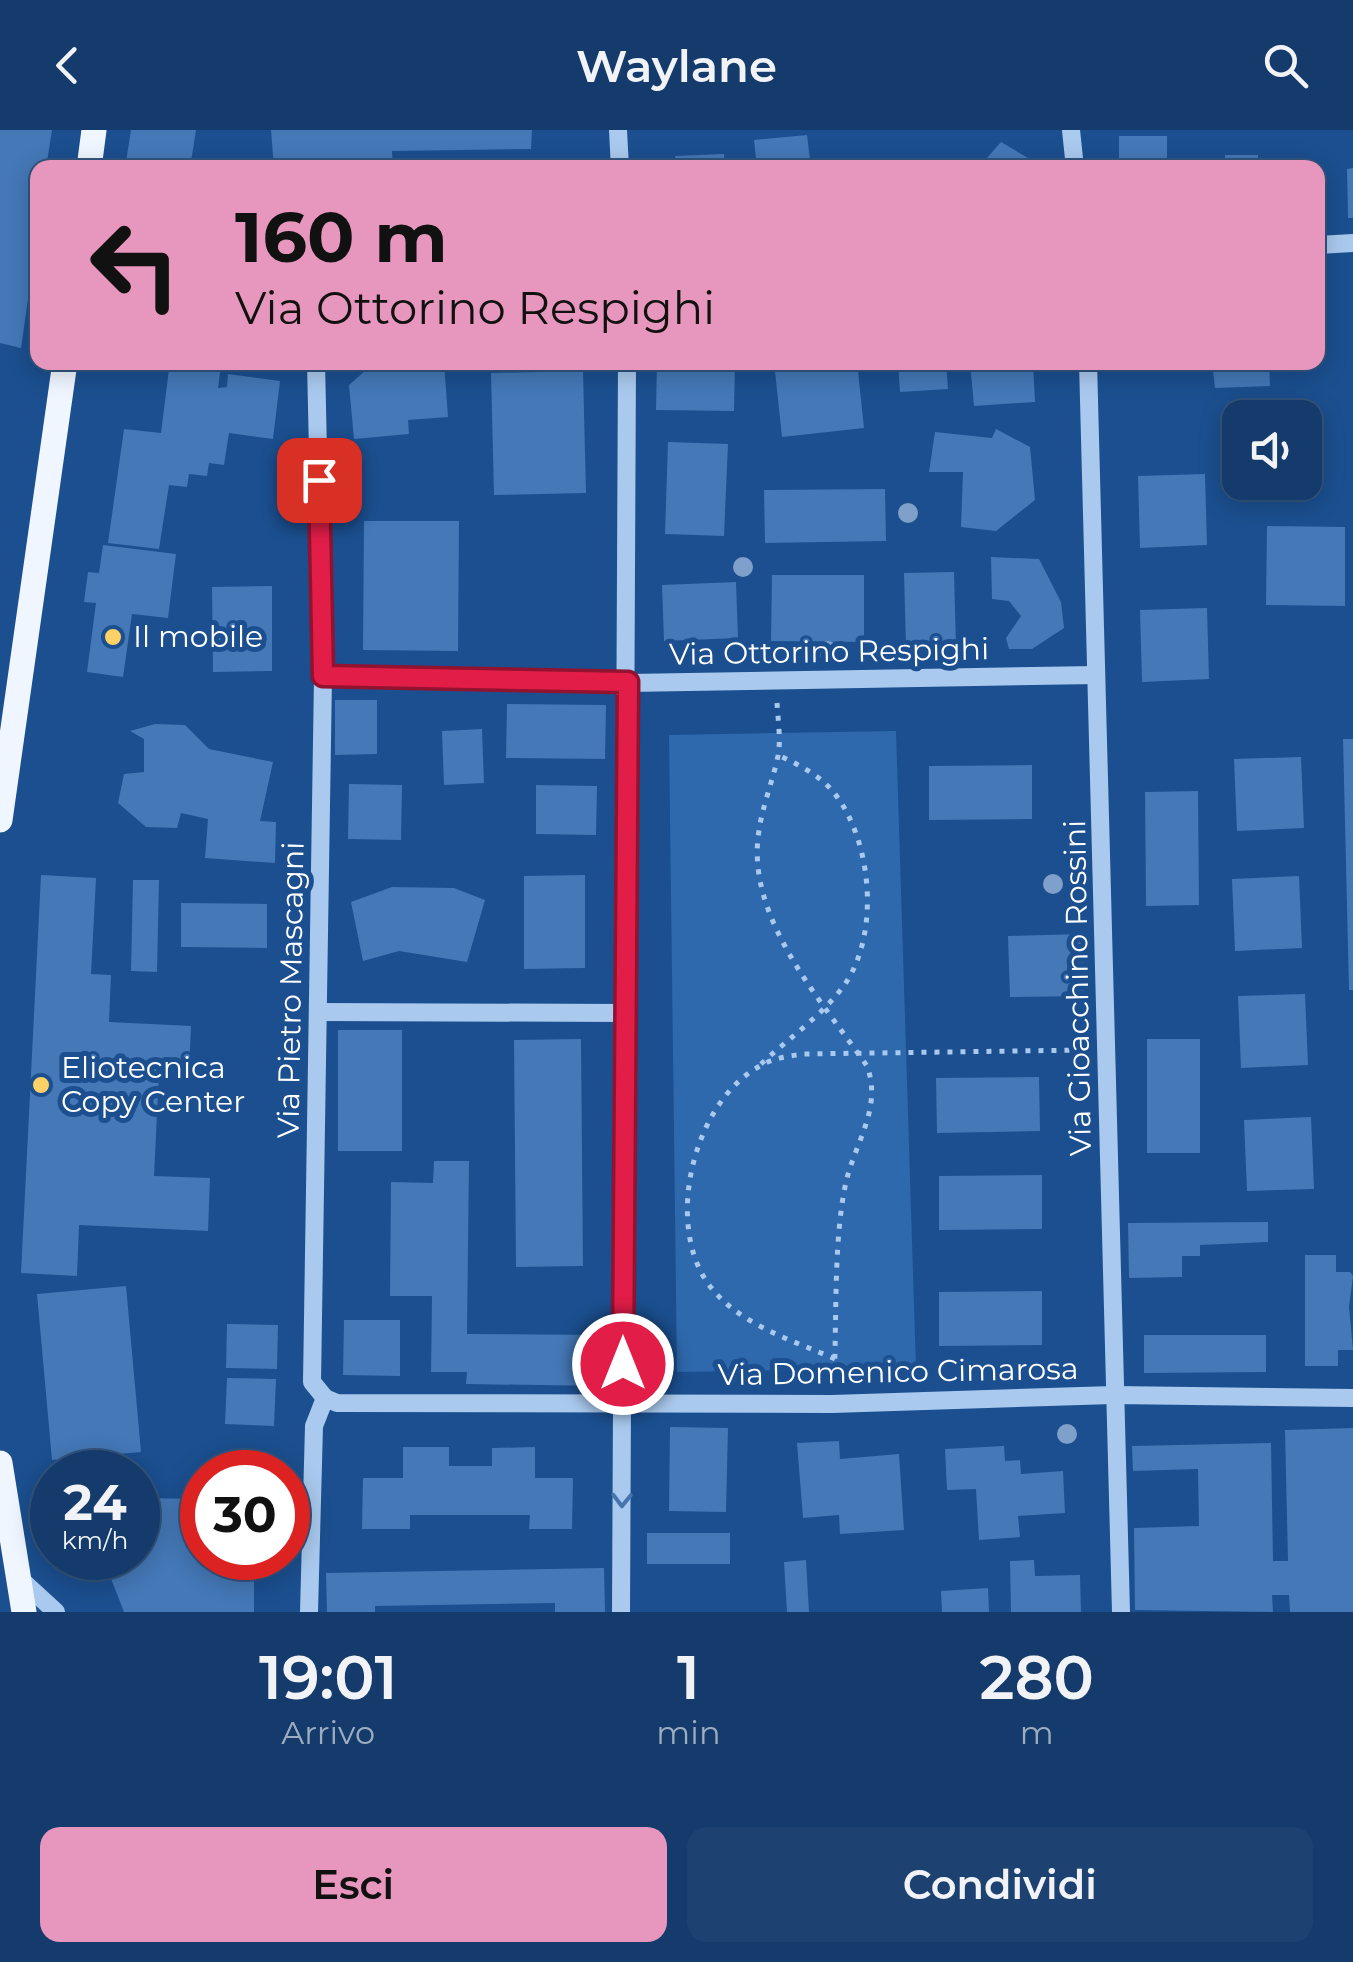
<!DOCTYPE html>
<html lang="it">
<style>
:root{--surface:#143b6b;--page:#1d4271;--text:#f1f3f6;--muted:#9dadc1;--line:#33557e;--accent:#e797bd}
body{margin:0;font-family:Montserrat,sans-serif;background:var(--page);color:var(--text);height:100vh;display:flex;flex-direction:column;font-size:38px;white-space:nowrap}
*{box-sizing:border-box;margin:0}
p{font-size:32px;color:var(--muted)}
.icon{flex:none;width:55px;height:55px;fill:none;stroke:currentColor;stroke-width:2;stroke-linecap:round;stroke-linejoin:round}
.map{position:relative;height:1482px;overflow:hidden}
.drawer{display:flex;flex-direction:column;background:var(--surface);flex:1}
.drawer>*{flex:none}
.top-card{position:absolute;left:30px;top:30px;width:1295px;height:210px;border-radius:20px;box-shadow:0 5px 25px #0003,0 0 0 2px var(--line);background:#e797bd;color:#111;overflow:hidden}
.buttons{position:absolute;left:1222px;top:270px;display:grid;gap:20px}
.buttons a{display:grid;place-items:center;width:100px;height:100px;border-radius:20px;background:var(--surface);box-shadow:0 5px 25px #0003,0 0 0 2px var(--line);font-size:50px}
.speed{position:absolute;left:30px;top:1320px;display:flex;gap:20px;font-size:50px;font-weight:700;text-align:center}
.speed>*{display:grid;place-content:center;width:130px;height:130px;border-radius:50%;background:var(--surface);box-shadow:0 5px 25px #0003,0 0 0 2px var(--line);line-height:1}
.speed small{font-size:25px;font-weight:400}
.speed .limit{border:15px solid #d22;background:#fff;color:#111}
.pin{position:absolute;display:grid;place-items:center;width:85px;height:85px;color:#fff;margin:-42px;border-radius:20px;box-shadow:0 5px 15px #0006}
.me{position:absolute;width:110px;margin:-55px;rotate:0deg;stroke-linejoin:round;filter:drop-shadow(0 0 8px #0008)}
.turn{display:flex;align-items:center;gap:35px;height:210px;padding:0 40px;font-size:45px}
.turn .icon{width:130px;height:130px;stroke-width:2.5}
.turn b{display:block;font-size:70px;line-height:85px}
.eta{display:flex;justify-content:space-evenly;align-items:center;height:170px;text-align:center}
.eta b{font-size:60px;font-weight:600;line-height:70px}
.primary-button{display:flex;gap:20px;margin-top:auto;padding:20px 40px}
.primary-button a{flex:1;height:115px;border-radius:20px;background:var(--accent);color:#111;font-size:40px;font-weight:600;line-height:115px;text-align:center}
.primary-button a+a{background:var(--page);color:var(--text)}
header{display:flex;justify-content:space-between;align-items:center;height:130px;padding:0 40px;background:var(--surface);font-size:45px;font-weight:600}
.map>svg:first-child{display:block}
.green{fill:#2e69ad}
.building{fill:#4478b7}
.lines{fill:none;stroke-linecap:round;stroke-linejoin:round}
.path{stroke:#a9c9ee;stroke-width:5;stroke-dasharray:5 8;stroke-linecap:butt}
.minor{stroke:#a9c9ee;stroke-width:18}
.major{stroke:#f0f6ff;stroke-width:25}
.tree{fill:#7ea0ca}
.oneway{stroke:#4674ac}
.route-casing{stroke:#92132f;stroke-width:25}
.route{stroke:#e11d48;stroke-width:18}
.poi-dot{fill:#ffd166;stroke:#1b4f8f;stroke-width:4}
.labels{text-anchor:middle;stroke-width:10;stroke-linejoin:round;paint-order:stroke}
.poi-label{font-size:30px;fill:#fff;stroke:#1b4f8f;text-anchor:start}
.street-label{font-size:30px;fill:#fff;stroke:#1b4f8f}
</style>
<header><svg class="icon" aria-label="back" viewBox="0 0 24 24"><path d="M15 5l-7 7 7 7"/></svg>Waylane<svg class="icon" aria-label="search" viewBox="0 0 24 24"><circle cx="10" cy="10" r="6"/><path d="M15 15l6 6"/></svg></header>
<div class="map">
<svg width="1353" height="1482" viewBox="0 0 1353 1482">
<rect width="100%" height="100%" fill="#1b4f8f"/>
<!-- green -->
<path class="green" d="M896 601 916 1238 677 1242 669 605Z"/>
<!-- building -->
<g class="building">
<path d="M0 0H52L46 38H38V100L21 218 0 213Z"/>
<path d="M131 0H196L190 38H125Z"/>
<path d="M271 0H532L531 19 392 21 393 38H274Z"/>
<path d="M807 5 811 38H757L754 10Z"/>
<rect x="1119" y="6" width="48" height="32"/>
<path d="M1001 12 1028 28 1029 38H978Z"/>
<path d="M724 24 725 38H676L675 26Z"/>
<rect x="1225" y="25" width="33" height="13"/>
<path d="M1353 38V88H1348L1347 39Z"/>
<path d="M375 232H444L448 287 408 290 409 304 354 309 349 255Z"/>
<path d="M657 232 735 233 734 281 656 280Z"/>
<path d="M774 232H857L864 298 782 307Z"/>
<path d="M898 232H946L948 259 900 262Z"/>
<path d="M970 232H1033L1035 272 974 276Z"/>
<path d="M1212 232H1269L1270 256 1215 258Z"/>
<path d="M221 235 218 258 227 257 228 244 280 251 273 309 229 303 224 335 209 333 207 346 189 344 187 357 169 355 159 419 108 413 124 299 161 303 169 239Z"/>
<path d="M583 241 586 363 494 365 491 243Z"/>
<path d="M996 299 1030 317 1035 370 996 401 961 397 963 342H929L935 302 992 308Z"/>
<path d="M668 312 728 314 724 406 665 404Z"/>
<path d="M1205 344 1207 415 1140 418 1138 346Z"/>
<path d="M885 359 886 411 765 413 764 360Z"/>
<path d="M364 391H459L458 521 363 520Z"/>
<path d="M1267 396 1345 397V476L1266 475Z"/>
<path d="M103 415 176 424 168 488 132 484 123 547 87 542 96 473 84 472 88 442 99 443Z"/>
<path d="M991 427 1039 429 1061 472 1064 498 1032 519H1009L1006 508 1021 486 1009 471 992 469Z"/>
<path d="M954 442 956 516 906 517 904 443Z"/>
<path d="M772 445H864V512L771 511Z"/>
<path d="M736 452 738 508 664 511 662 455Z"/>
<path d="M272 456V541L213 542 212 457Z"/>
<path d="M1207 478 1209 549 1142 552 1140 480Z"/>
<path d="M335 570H377V624L335 625Z"/>
<path d="M507 574 606 575 605 629 506 628Z"/>
<path d="M155 594 185 595 209 619 273 632 260 691 276 692 275 733 205 728 208 689 181 683 177 698 146 697 118 673 124 644 144 642V609L130 601Z"/>
<path d="M482 599 484 653 444 655 442 601Z"/>
<path d="M1343 609H1353V860H1349Z"/>
<path d="M1301 627 1304 698 1237 701 1234 629Z"/>
<path d="M1032 635V689L929 690V636Z"/>
<path d="M349 654 402 655 401 710 348 709Z"/>
<path d="M536 655 597 656 596 705 536 704Z"/>
<path d="M1198 661 1199 775 1146 776 1145 662Z"/>
<path d="M41 745 96 748 91 844 111 845 109 892 191 896 189 943 159 942 154 1046 210 1048 208 1101 79 1095 77 1146 21 1143Z"/>
<path d="M585 745V838L524 839V746Z"/>
<path d="M1299 746 1302 818 1235 821 1232 749Z"/>
<path d="M133 750H159L157 842 131 841Z"/>
<path d="M392 757 454 758 485 770 467 832 399 821 363 831 351 772Z"/>
<path d="M181 773 267 774V818L181 817Z"/>
<path d="M1084 804 1085 866 1010 867 1008 806Z"/>
<path d="M1305 864 1308 935 1241 938 1238 866Z"/>
<rect x="338" y="900" width="64" height="121"/>
<path d="M581 909 583 1136 516 1137 514 910Z"/>
<rect x="1147" y="909" width="53" height="114"/>
<path d="M1039 947 1040 1001 937 1003 936 948Z"/>
<path d="M1311 987 1314 1059 1247 1061 1244 990Z"/>
<path d="M434 1031H469L467 1204 605 1205 604 1256 466 1254 467 1242H431L432 1166H390L391 1052 433 1053Z"/>
<path d="M1042 1045V1099L939 1100V1046Z"/>
<path d="M1268 1092V1112L1200 1115V1126H1182V1147L1129 1148 1128 1093Z"/>
<path d="M1305 1125H1336V1142H1350L1353 1146 1349 1177 1353 1220H1338V1236H1305Z"/>
<path d="M126 1156 141 1322 52 1330 37 1164Z"/>
<path d="M1042 1161V1215L939 1216V1162Z"/>
<path d="M344 1190H400V1246L343 1245Z"/>
<path d="M227 1194 278 1195 277 1239 226 1238Z"/>
<path d="M1144 1205H1266V1242L1144 1243Z"/>
<path d="M227 1248 276 1249 274 1296 225 1294Z"/>
<path d="M670 1297 728 1298 726 1382 669 1381Z"/>
<path d="M1353 1298V1482H1290L1289 1465H1272L1273 1482 1135 1480 1134 1398 1199 1396 1198 1339 1133 1341 1132 1316 1271 1313 1273 1431H1288L1285 1300Z"/>
<path d="M839 1311 840 1329 899 1324 904 1400 840 1404 839 1385 803 1388 797 1313Z"/>
<path d="M1004 1316 1005 1331 1020 1330 1021 1344 1063 1341 1065 1383 1018 1386 1020 1407 979 1410 976 1359 947 1360 945 1319Z"/>
<path d="M403 1317H449V1336H492V1318L535 1317V1348H573L572 1399H529L530 1385H410V1399H362L363 1348H403Z"/>
<path d="M138 1368 202 1369V1428H254V1482H124L103 1428H138Z"/>
<rect x="647" y="1403" width="83" height="31"/>
<path d="M806 1430 809 1482H787L784 1432Z"/>
<path d="M1034 1430 1035 1446 1080 1445 1081 1482H1011L1010 1431Z"/>
<path d="M604 1438 605 1482H555V1473L375 1476V1482H327L326 1443Z"/>
<path d="M988 1458 989 1482H942L941 1461Z"/>
</g>
<g class="lines">
<!-- path -->
<g class="path">
<path d="M777 573C778 590 781 610 778 626 772 654 761 679 758 708 749 791 821 870 867 936 882 976 857 1010 847 1048 833 1105 837 1191 834 1251"/>
<path d="M761 934C788 909 824 884 845 854 880 803 872 712 835 664 820 645 799 635 778 625"/>
<path d="M835 1229C790 1209 733 1193 705 1149 666 1087 695 971 760 936 773 928 789 926 804 924L1085 920"/>
</g>
<!-- minor -->
<g class="minor">
<path d="M618 0 620 38"/>
<path d="M1071 0 1075 38"/>
<path d="M1318 115 1353 113"/>
<path d="M316 232 323 547 312 1252 325 1268"/>
<path d="M1088 232 1121 1482"/>
<path d="M323 547 628 553 1096 545"/>
<path d="M318 882 623 883"/>
<path d="M325 1268 337 1273 832 1274 1113 1265 1353 1268"/>
<path d="M19 1448 56 1482"/>
<path d="M309 1482 314 1296 325 1268"/>
<path d="M621 1482 627 232"/>
</g>
<!-- major -->
<g class="major">
<path d="M89 38 94 0"/>
<path d="M0 690 65 232"/>
<path d="M0 1333 24 1482"/>
</g>
</g>
<!-- trees -->
<g class="tree">
<circle cx="908" cy="383" r="10"/>
<circle cx="743" cy="437" r="10"/>
<circle cx="828" cy="521" r="10"/>
<circle cx="1053" cy="754" r="10"/>
<circle cx="1067" cy="1304" r="10"/>
</g>
<!-- one-way arrows -->
<defs><path id="oneway-chevron" d="M-2-3.5L2.5 0L-2 3.5" fill="none" stroke-width="1.6" stroke-linecap="round" stroke-linejoin="round" transform="scale(2.5)"/></defs>
<use class="oneway" href="#oneway-chevron" transform="translate(622 1370) rotate(91)"/>
<g class="lines">
<defs>
<path id="route" d="M319 350 323 546 628 552 623 1234"/>
</defs>
<!-- route casing -->
<use href="#route" class="route-casing"/>
<!-- route -->
<use href="#route" class="route"/>
</g>
<!-- markers -->
<g class="poi-dot">
<circle cx="113" cy="507" r="10"/>
<circle cx="41" cy="955" r="10"/>
</g>
<g class="labels">
<!-- poi labels -->
<g class="poi-label">
<text x="133" y="517">Il mobile</text>
<text x="61" y="948">Eliotecnica<tspan x="61" dy="34">Copy Center</tspan></text>
</g>
<!-- street labels -->
<g class="street-label">
<text transform="translate(829 522) rotate(-1)" y="10">Via Ottorino Respighi</text>
<text transform="translate(1078 858) rotate(-91)" y="10">Via Gioacchino Rossini</text>
<text transform="translate(291 860) rotate(-89)" y="10">Via Pietro Mascagni</text>
<text transform="translate(898 1242) rotate(-1)" y="10">Via Domenico Cimarosa</text>
</g>
</g>
</svg>
<div class="buttons">
<a><svg class="icon" aria-label="sound" viewBox="0 0 24 24"><path d="M4 9h4l5-4v14l-5-4H4zM17 9q2 3 0 6"/></svg></a>
</div>
<div class="speed"><div>24<small>km/h</small></div><div class="limit">30</div></div>
<div class="pin" style="left:319px;top:350px;background:#d93025"><svg class="icon" aria-label="arrive" viewBox="0 0 24 24"><path d="M6 21V4h12l-3 4 3 4H6"/></svg></div>
<svg class="me" style="left:623px;top:1234px" viewBox="-20 -20 40 40"><circle r="17" fill="#e11d48" stroke="#fff" stroke-width="3"/><path d="M0-11L8 9 0 5-8 9z" fill="#fff"/></svg>
<div class="top-card">
<div class="turn"><svg class="icon" aria-label="left" viewBox="0 0 24 24"><path d="M17 20v-9H6M10 6l-5 5 5 5"/></svg><div><b>160 m</b>Via Ottorino Respighi</div></div>
</div>
</div>
<section class="drawer">
<div class="eta">
<div><b>19:01</b><p>Arrivo</p></div>
<div><b>1</b><p>min</p></div>
<div><b>280</b><p>m</p></div>
</div>
<div class="primary-button"><a>Esci</a><a>Condividi</a></div>
</section>
